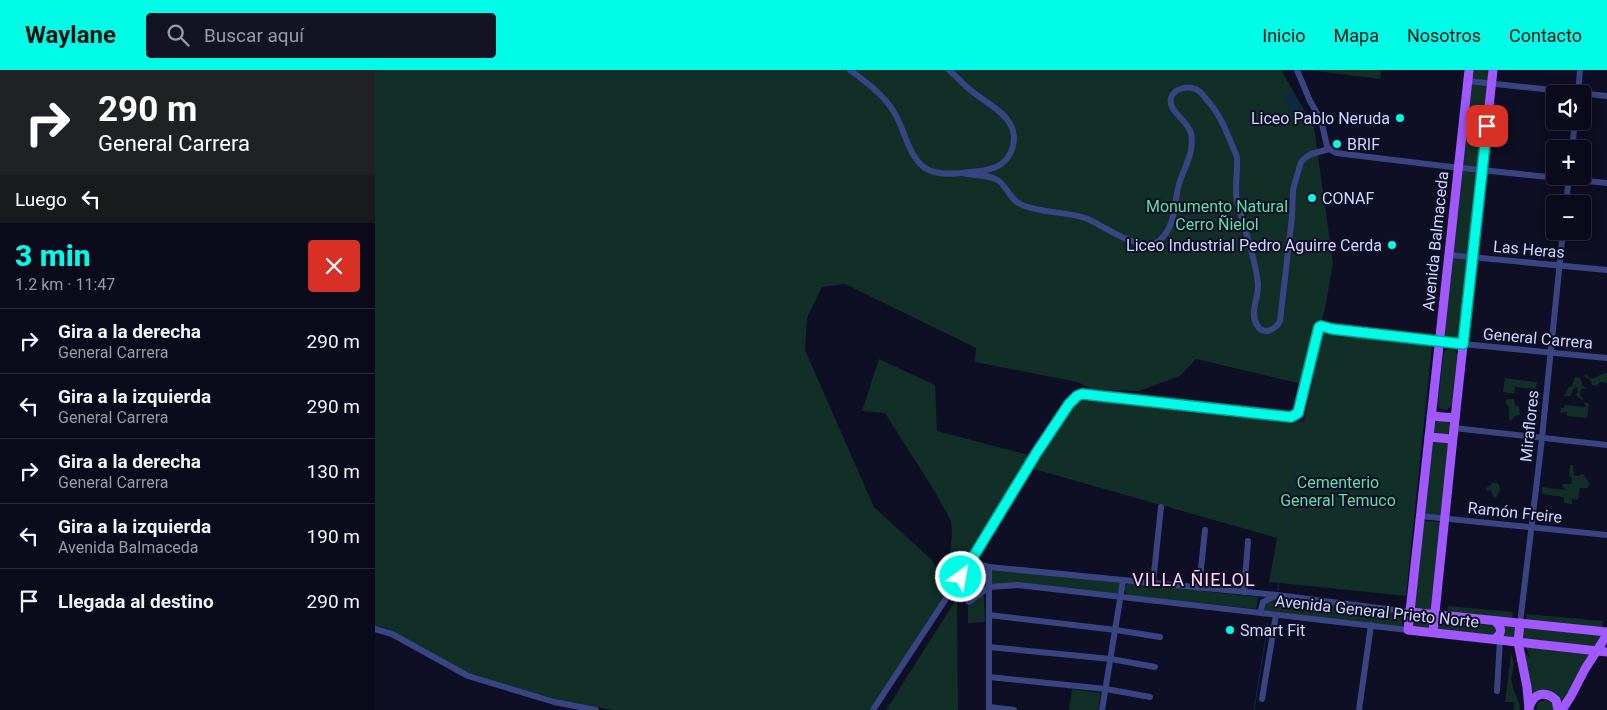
<!DOCTYPE html>
<html lang="es">
<meta charset="utf-8">
<style>
:root{--surface:#0a0a1b;--page:#131324;--text:#f1f3f6;--muted:#999aa3;--line:#2a2b3a;--accent:#00fce6}
body{margin:0;font-family:Roboto,sans-serif;background:var(--page);color:var(--text);height:100vh;display:flex;flex-direction:column;font-size:19px;white-space:nowrap}
*{box-sizing:border-box;margin:0}
p{font-size:16px;color:var(--muted)}
.icon{flex:none;width:28px;height:28px;fill:none;stroke:currentColor;stroke-width:2;stroke-linecap:round;stroke-linejoin:round}
.map{position:relative;flex:1;overflow:hidden}
.side{display:flex;flex-direction:column;background:var(--surface);width:375px}
.side>*{flex:none}
.top-card{background:#202124;color:#fff;overflow:hidden}
.buttons{position:absolute;left:1171px;top:15px;display:grid;gap:10px}
.buttons a{display:grid;place-items:center;width:45px;height:45px;border-radius:5px;background:var(--surface);box-shadow:0 2px 12px #0003,0 0 0 1px var(--line);font-size:25px}
.pin{position:absolute;display:grid;place-items:center;width:42px;height:42px;color:#fff;margin:-21px;border-radius:10px;box-shadow:0 2px 8px #0006}
.me{position:absolute;width:55px;margin:-28px;rotate:32deg;stroke-linejoin:round;filter:drop-shadow(0 0 4px #0008)}
.turn{display:flex;align-items:center;gap:18px;height:105px;padding:0 15px;font-size:22px}
.turn .icon{width:65px;height:65px;stroke-width:2.5}
.turn b{display:block;font-size:35px;line-height:42px}
.then{display:flex;align-items:center;height:48px;padding:0 15px;background:#0003;gap:10px;font-size:19px}
.round{display:grid;place-items:center;flex:none;width:52px;height:52px;border-radius:5px;background:var(--page)}
.summary{display:flex;align-items:center;justify-content:space-between;height:85px;padding:0 15px}
h1{font-size:30px;font-weight:800;line-height:38px;color:var(--accent)}
ul{padding:0;list-style:none}
li{display:flex;align-items:center;gap:15px;height:65px;padding:0 15px;border-top:1px solid var(--line)}
li div{flex:1}
li b{display:block;font-size:19px}
li em{font-style:normal}
header{display:flex;align-items:center;gap:30px;box-sizing:border-box;height:70px;padding:0 25px;background:var(--accent);color:#111}
header strong{font-size:24px}
nav{display:flex;gap:28px;margin-inline-start:auto;font-size:18px}
.search{width:350px;height:45px;background:var(--page);display:flex;align-items:center;gap:12px;box-sizing:border-box;padding:0 18px;border-radius:5px;color:var(--muted);font-size:19px}
main{display:flex;flex:1;min-height:0}
.map>svg:first-child{display:block}
.green{fill:#112e27}
.water{fill:#0b2b45}
.lines{fill:none;stroke-linecap:round;stroke-linejoin:round}
.stream{stroke:#0b2b45;stroke-width:1}
.minor{stroke:#394483;stroke-width:6}
.major{stroke:#a158ff;stroke-width:9}
.route-casing{stroke:#00a496;stroke-width:12}
.route{stroke:#00fce6;stroke-width:9}
.poi-dot{fill:#00fce6;stroke:#0e0e24;stroke-width:2}
.labels{text-anchor:middle;stroke-width:4;stroke-linejoin:round;paint-order:stroke}
.poi-label{font-size:16px;fill:#d1d4ff;stroke:#0e0e24;text-anchor:start}
.park-label{font-size:16px;fill:#5ce0a6;stroke:#0e0e24}
.street-label{font-size:16px;fill:#d1d4ff;stroke:#0e0e24}
.neighbourhood-label{font-size:18px;letter-spacing:1px;fill:#ffd3f7;stroke:#0e0e24}
</style>
<header>
<strong>Waylane</strong>
<div class="search"><svg class="icon" aria-label="search" viewBox="0 0 24 24"><circle cx="10" cy="10" r="6"/><path d="M15 15l6 6"/></svg>Buscar aquí</div>
<nav><a>Inicio</a><a>Mapa</a><a>Nosotros</a><a>Contacto</a></nav>
</header>
<main>
<section class="side">
<div class="top-card">
<div class="turn"><svg class="icon" aria-label="right" viewBox="0 0 24 24"><path d="M7 20v-9h11M14 6l5 5-5 5"/></svg><div><b>290 m</b>General Carrera</div></div>
<div class="then">Luego<svg class="icon" aria-label="left" viewBox="0 0 24 24"><path d="M17 20v-9H6M10 6l-5 5 5 5"/></svg></div>
</div>
<div class="summary"><div><h1>3 min</h1><p>1.2 km · 11:47</p></div><a class="round" style="background:#d93025;color:#fff"><svg class="icon" aria-label="close" viewBox="0 0 24 24"><path d="M6 6l12 12M18 6L6 18"/></svg></a></div>
<ul>
<li><svg class="icon" aria-label="right" viewBox="0 0 24 24"><path d="M7 20v-9h11M14 6l5 5-5 5"/></svg><div><b>Gira a la derecha</b><p>General Carrera</p></div><em>290 m</em></li>
<li><svg class="icon" aria-label="left" viewBox="0 0 24 24"><path d="M17 20v-9H6M10 6l-5 5 5 5"/></svg><div><b>Gira a la izquierda</b><p>General Carrera</p></div><em>290 m</em></li>
<li><svg class="icon" aria-label="right" viewBox="0 0 24 24"><path d="M7 20v-9h11M14 6l5 5-5 5"/></svg><div><b>Gira a la derecha</b><p>General Carrera</p></div><em>130 m</em></li>
<li><svg class="icon" aria-label="left" viewBox="0 0 24 24"><path d="M17 20v-9H6M10 6l-5 5 5 5"/></svg><div><b>Gira a la izquierda</b><p>Avenida Balmaceda</p></div><em>190 m</em></li>
<li><svg class="icon" aria-label="arrive" viewBox="0 0 24 24"><path d="M6 21V4h12l-3 4 3 4H6"/></svg><div><b>Llegada al destino</b></div><em>290 m</em></li>
</ul>
</section>
<div class="map">
<svg width="1232" height="640" viewBox="0 0 1232 640">
<rect width="100%" height="100%" fill="#0e0e24"/>
<!-- green -->
<g class="green">
<path d="M0 0H906L939 57 958 193 950 239 947 249 936 267 927 314 821 289 805 306 764 321 718 319 702 312 600 292 601 278 470 214 447 217 432 248 430 280 499 437 557 490 570 511 572 528 494 640H239L182 631 93 604 11 558 0 556Z"/>
<path d="M933 0H1006L1005 9Z"/>
<path d="M1096 0H1116L1115 11 1095 9Z"/>
<path d="M1095 14 1113 17 1104 97 1086 95Z"/>
<path d="M1086 101 1104 103 1096 184 1077 183Z"/>
<path d="M1076 188 1096 190 1085 271 1067 269Z"/>
<path d="M952 262 1057 275 1031 526 894 512 902 468 659 399 694 339 703 330 929 352 948 265Z"/>
<path d="M1076 279 1080 281 1082 285 1077 335 1072 340C1067 341 1063 339 1063 333L1068 285 1071 280Z"/>
<path d="M504 289 560 315 562 361 654 385 584 503 574 495 577 463 576 451 560 422 510 343 487 341Z"/>
<path d="M1230 303 1232 304V313L1225 312 1222 316 1217 315 1215 310 1209 306 1212 305 1214 308C1221 310 1224 304 1230 303Z"/>
<path d="M1200 307 1205 308 1208 316 1212 318 1206 319 1205 326 1208 328V330L1203 328 1201 325 1203 321 1202 317 1198 319 1196 326H1189L1193 318 1197 316Z"/>
<path d="M1130 308 1162 312 1161 319 1140 317 1139 324 1128 322Z"/>
<path d="M1132 329H1139L1140 335 1144 337 1145 345 1140 346 1136 351 1134 349V337L1130 332Z"/>
<path d="M1210 332 1214 334 1212 348 1192 346V342L1185 343 1186 338H1189L1190 335 1210 337Z"/>
<circle cx="1067" cy="358" r="8"/>
<path d="M1056 368 1077 370 1069 446 1046 444Z"/>
<path d="M1195 395H1198L1199 405 1203 406 1208 404 1215 414 1212 418H1205L1203 430 1197 429V434L1189 433V427L1167 424V417L1191 420 1187 416 1188 414H1196L1197 409 1194 406Z"/>
<path d="M1117 413H1122L1124 415 1125 420 1121 428 1118 427 1116 420 1112 421 1111 418 1115 416Z"/>
<path d="M1048 451 1066 452 1058 542 1037 540Z"/>
<path d="M602 497 609 500C617 515 604 522 593 530L592 505 599 498Z"/>
<path d="M615 499 746 512 745 526 616 515Z"/>
<path d="M753 513 883 527 881 539 752 525 749 519Z"/>
<path d="M607 525 609 526 610 552 593 553V537Z"/>
<path d="M582 528 583 640H511Z"/>
<path d="M899 528 1029 542 1027 557 887 540 889 535Z"/>
<path d="M1073 536 1138 542 1137 550 1073 544Z"/>
<path d="M1038 543 1057 545 1056 560 1036 558Z"/>
<path d="M1152 544 1228 551 1227 558 1151 551Z"/>
<path d="M1066 546 1142 554 1140 569 1063 560V552Z"/>
<path d="M1149 555 1227 564 1219 578 1147 570Z"/>
<path d="M1150 575 1218 583 1188 637C1182 621 1170 612 1156 626L1146 578 1156 589Z"/>
<path d="M1136 584C1143 597 1135 601 1137 612 1138 623 1145 629 1145 640H1138L1140 632H1130Z"/>
<path d="M697 619 726 623 723 640H694Z"/>
<path d="M1171 630 1178 633 1180 640H1161L1163 633 1166 631Z"/>
</g>
<!-- water -->
<path class="water" d="M917 21 929 43 920 48 908 26Z"/>
<g class="lines">
<!-- stream -->
<g class="stream">
<path d="M939 292 947 261"/>
<path d="M923 388 931 322"/>
<path d="M914 445 922 393"/>
<path d="M903 520 913 452"/>
<path d="M879 640 893 553"/>
</g>
<!-- minor -->
<g class="minor">
<path d="M475 0C491 12 509 25 519 42 530 60 533 86 550 98 562 106 581 104 595 102 603 101 613 101 621 97 638 89 644 68 634 52 626 39 605 29 593 18 587 13 581 6 574 0"/>
<path d="M922 0 935 31 946 50 952 76 954 79"/>
<path d="M1092 11 1232 26"/>
<path d="M1203 24 1205 0"/>
<path d="M954 79 961 83 1077 97 1232 113"/>
<path d="M1197 79 1200 51"/>
<path d="M588 103C599 106 615 104 624 111 633 118 635 130 647 135 668 144 692 141 713 149 731 157 768 185 785 170 801 156 799 132 804 114 809 97 820 82 816 63 813 51 792 40 796 28 799 17 816 15 824 21 827 23 829 27 832 30 844 43 850 58 857 75 859 80 862 85 862 89 863 103 859 117 862 131 869 159 880 185 883 214 884 227 874 243 882 255 888 266 900 260 905 251L917 147 918 120 921 109 926 92 930 88 936 84 954 79"/>
<path d="M1191 134 1194 106"/>
<path d="M1074 185 1232 200"/>
<path d="M1079 358 1232 375"/>
<path d="M1045 446 1232 465"/>
<path d="M595 492 614 497 902 525 1035 542"/>
<path d="M614 497V640"/>
<path d="M778 513 786 437"/>
<path d="M824 518 830 460"/>
<path d="M869 522 873 471"/>
<path d="M594 532 614 517 643 515 1033 560"/>
<path d="M885 543 888 532 900 526"/>
<path d="M614 545 741 560 785 567"/>
<path d="M1145 553 1166 377 1188 161"/>
<path d="M0 559 17 564 93 606 179 632 221 640"/>
<path d="M614 577 736 589 780 597"/>
<path d="M614 607 731 619 775 627"/>
<path d="M1122 621 1125 570"/>
<path d="M887 629 901 545"/>
<path d="M614 637 639 640"/>
<path d="M498 640 595 492 624 443 682 351 699 328 707 324 918 347 923 343 944 257 946 256 957 259 1088 274 1232 288"/>
<path d="M727 640 748 511"/>
<path d="M984 640 996 555"/>
</g>
<!-- major -->
<g class="major">
<path d="M1094 0 1033 560 1232 582"/>
<path d="M1056 346 1080 348"/>
<path d="M1054 367 1077 369"/>
<path d="M1035 542 1232 562"/>
<path d="M1145 553 1143 572 1152 617 1154 640"/>
<path d="M1058 562 1079 358 1118 0"/>
<path d="M1119 569C1128 564 1127 557 1120 551"/>
<path d="M1154 638C1158 623 1170 620 1181 630L1183 640"/>
<path d="M1187 640 1196 626 1210 599 1228 571 1232 564"/>
</g>
</g>
<g class="lines">
<defs>
<path id="route" d="M586 507 662 382 694 334 702 326 707 324 916 347 923 343 944 257 946 256 957 259 1088 274 1112 56"/>
</defs>
<!-- route casing -->
<use href="#route" class="route-casing"/>
<!-- route -->
<use href="#route" class="route"/>
</g>
<!-- markers -->
<g class="poi-dot">
<circle cx="1025" cy="48" r="5"/>
<circle cx="962" cy="74" r="5"/>
<circle cx="937" cy="128" r="5"/>
<circle cx="1017" cy="175" r="5"/>
<circle cx="855" cy="560" r="5"/>
</g>
<g class="labels">
<!-- poi labels -->
<g class="poi-label">
<text x="1015" y="54" text-anchor="end">Liceo Pablo Neruda</text>
<text x="972" y="80">BRIF</text>
<text x="947" y="134">CONAF</text>
<text x="1007" y="181" text-anchor="end">Liceo Industrial Pedro Aguirre Cerda</text>
<text x="865" y="566">Smart Fit</text>
</g>
<!-- park labels -->
<g class="park-label">
<text x="842" y="142">Monumento Natural<tspan x="842" dy="18">Cerro Ñielol</tspan></text>
<text x="963" y="418">Cementerio<tspan x="963" dy="18">General Temuco</tspan></text>
</g>
<!-- street labels -->
<g class="street-label">
<text transform="translate(1060 171) rotate(-84)" y="6">Avenida Balmaceda</text>
<text transform="translate(1154 179) rotate(5)" y="6">Las Heras</text>
<text transform="translate(1163 268) rotate(5)" y="6">General Carrera</text>
<text transform="translate(1154 356) rotate(-84)" y="6">Miraflores</text>
<text transform="translate(1140 442) rotate(6)" y="6">Ramón Freire</text>
<text transform="translate(1002 541) rotate(6)" y="6">Avenida General Prieto Norte</text>
</g>
<!-- neighbourhood labels -->
<g class="neighbourhood-label">
<text x="819" y="516">VILLA ÑIELOL</text>
</g>
</g>
</svg>
<div class="buttons">
<a><svg class="icon" aria-label="sound" viewBox="0 0 24 24"><path d="M4 9h4l5-4v14l-5-4H4zM17 9q2 3 0 6"/></svg></a>
<a>+</a>
<a>−</a>
</div>
<div class="pin" style="left:1112px;top:56px;background:#d93025"><svg class="icon" aria-label="arrive" viewBox="0 0 24 24"><path d="M6 21V4h12l-3 4 3 4H6"/></svg></div>
<svg class="me" style="left:586px;top:507px" viewBox="-20 -20 40 40"><circle r="17" fill="#00fce6" stroke="#fff" stroke-width="3"/><path d="M0-11L8 9 0 5-8 9z" fill="#fff"/></svg>
</div>
</main>
